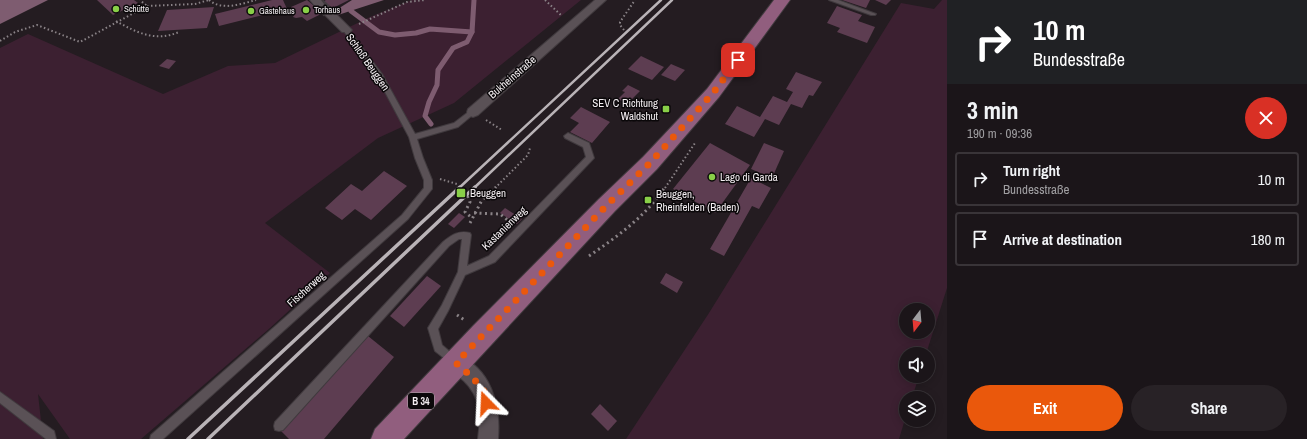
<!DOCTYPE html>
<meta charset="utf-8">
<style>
:root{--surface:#1b1519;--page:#282226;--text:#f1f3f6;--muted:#a09fa2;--line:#393438;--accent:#ea580c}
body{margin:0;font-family:"Archivo Narrow",sans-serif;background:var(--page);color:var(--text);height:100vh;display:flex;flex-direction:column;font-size:15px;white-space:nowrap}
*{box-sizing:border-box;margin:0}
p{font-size:13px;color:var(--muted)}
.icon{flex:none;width:22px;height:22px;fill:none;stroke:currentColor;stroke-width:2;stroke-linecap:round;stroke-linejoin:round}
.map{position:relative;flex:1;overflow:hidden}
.drawer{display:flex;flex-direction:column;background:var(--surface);width:360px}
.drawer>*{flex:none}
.hud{background:#202124;color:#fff;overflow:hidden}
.needle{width:26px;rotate:196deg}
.fabs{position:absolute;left:899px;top:303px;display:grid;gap:8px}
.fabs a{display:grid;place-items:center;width:36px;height:36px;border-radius:50%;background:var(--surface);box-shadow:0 2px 10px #0003,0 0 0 1px var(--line);font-size:20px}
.pin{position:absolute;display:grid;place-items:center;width:34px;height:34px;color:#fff;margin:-17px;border-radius:8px;box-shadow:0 2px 6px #0006}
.me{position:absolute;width:44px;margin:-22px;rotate:339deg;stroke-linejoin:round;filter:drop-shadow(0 0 3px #0008)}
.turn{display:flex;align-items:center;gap:14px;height:84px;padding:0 20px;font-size:18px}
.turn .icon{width:52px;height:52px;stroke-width:2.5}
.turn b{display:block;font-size:28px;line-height:34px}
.round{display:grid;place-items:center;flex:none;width:42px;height:42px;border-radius:21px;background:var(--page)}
.head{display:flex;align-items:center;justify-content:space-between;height:68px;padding:0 20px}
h1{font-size:24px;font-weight:700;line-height:30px}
.button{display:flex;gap:8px;margin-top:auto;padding:8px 20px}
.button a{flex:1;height:46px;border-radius:24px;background:var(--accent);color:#fff;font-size:16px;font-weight:700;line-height:46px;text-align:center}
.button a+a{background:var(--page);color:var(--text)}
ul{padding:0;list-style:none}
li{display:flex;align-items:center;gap:12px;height:54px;margin:0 8px 6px;padding:0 12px;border:2px solid var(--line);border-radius:4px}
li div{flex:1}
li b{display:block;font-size:15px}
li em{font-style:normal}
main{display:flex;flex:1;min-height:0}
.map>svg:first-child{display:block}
.green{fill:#3c2031;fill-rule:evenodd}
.water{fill:#7e5c70}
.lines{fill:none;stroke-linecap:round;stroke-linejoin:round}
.stream{stroke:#7e5c70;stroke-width:5}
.building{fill:#5d3d51}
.street-tunnel{stroke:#433c40;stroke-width:12;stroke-dasharray:12 6;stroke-linecap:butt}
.lane-casing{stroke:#403a3e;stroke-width:2}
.street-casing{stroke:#403a3e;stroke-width:2}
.primary-casing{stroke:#403a3e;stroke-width:2}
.path-far1{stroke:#8a8387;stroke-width:2;stroke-dasharray:1.5 2.5;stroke-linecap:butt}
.path{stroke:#8a8387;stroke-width:3;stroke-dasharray:2 3.5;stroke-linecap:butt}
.lane{fill:#5a5156;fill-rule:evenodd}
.street{fill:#5a5156;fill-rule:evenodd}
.primary{fill:#915e7e;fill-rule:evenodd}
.rail-far1{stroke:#b9b3b7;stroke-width:2.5}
.rail{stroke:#b9b3b7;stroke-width:3.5}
.route{stroke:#ea580c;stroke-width:7;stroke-dasharray:0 12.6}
.poi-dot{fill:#89cf48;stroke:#0b080a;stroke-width:1.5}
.labels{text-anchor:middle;stroke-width:3;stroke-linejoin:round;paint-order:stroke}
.far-poi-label{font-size:9px;fill:#f4eff2;stroke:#0b080a;text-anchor:start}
.shield{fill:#0b080a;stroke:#aeaaac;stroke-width:1}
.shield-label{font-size:10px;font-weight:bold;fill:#f4eff2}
.street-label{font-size:11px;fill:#f4eff2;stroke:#0b080a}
.poi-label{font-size:11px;fill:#f4eff2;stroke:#0b080a;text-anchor:start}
</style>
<main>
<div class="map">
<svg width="947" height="439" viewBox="0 0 947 439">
<rect width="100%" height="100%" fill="#241c21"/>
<!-- green -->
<g class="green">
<path d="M412 0H581L454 103 378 138 265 223 330 273 270 328 141 439H70L38 394 43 439H0V48L28 34 163 94 228 66 275 63 370 17Z"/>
<path d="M942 0H947V288L926 354H906V376H919L912 398H906V416L899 439H626L709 313 901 3 934 9ZM906 310H928V332H906Z"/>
</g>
<!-- water -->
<g class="water">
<path d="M0 0H48L0 24Z"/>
<path d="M352 0H384L338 15 333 12Z"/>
</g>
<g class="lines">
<!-- stream -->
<g class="stream">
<path d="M351 11 379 32 395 35 416 33 430 29 472 32"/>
<path d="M431 124 425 116 429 102 437 85 438 70 453 48 467 42 472 32 474 0"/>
</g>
</g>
<!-- building -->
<g class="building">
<path d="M97 0H134L138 3 113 15Z"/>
<path d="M272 0H283L287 9 219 26 215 14Z"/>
<path d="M307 0 314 6 326 0H349L307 21 302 17 296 18 293 17 296 12 291 7Z"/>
<path d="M842 0H870L866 8Z"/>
<path d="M875 0H891L886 5Z"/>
<path d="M837 6 862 15 858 21 875 27 867 43 837 32 840 28 827 23Z"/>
<path d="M214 7 207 28 158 31 167 10Z"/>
<path d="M641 56 664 67 652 80 628 69Z"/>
<path d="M167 59 176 61 169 69 159 66Z"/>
<path d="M671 64 685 70 675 81 661 75Z"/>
<path d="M796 72 822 82 813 96 809 95 802 108 791 104 779 125 765 119 754 137 725 124 737 106 760 117 773 96 787 102 793 92 786 89Z"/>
<path d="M628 85 640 91 627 104 618 99 625 92 622 91Z"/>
<path d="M581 107 610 122 592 143 570 132 579 123 570 118Z"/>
<path d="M710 143 750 165 715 213 673 189Z"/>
<path d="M764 143 784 151 772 178 751 169Z"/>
<path d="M384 171 407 186 371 220 355 209 342 220 325 208 351 184 362 191Z"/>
<path d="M751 178 771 188 759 209 752 206 724 256 710 249Z"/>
<path d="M505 208 522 219 517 224 500 213Z"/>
<path d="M459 213 465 217 454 228 448 224Z"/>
<path d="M666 273 683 282 677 293 660 283Z"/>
<path d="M427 276 441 286 404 327 390 316Z"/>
<path d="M368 336 394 357 324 439H289L281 431Z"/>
<path d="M600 404 617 421 608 431 591 414Z"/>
</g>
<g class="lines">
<!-- street-tunnel -->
<path class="street-tunnel" d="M319 4 328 12"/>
<defs>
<g id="lane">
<path d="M829 0H838L876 14 875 15H871Z"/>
<path d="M346 28 348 29 382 74 415 134 454 123 471 110H475L476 112 458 127 417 139 423 158 432 180V189L408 219 163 439H150L151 435 402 215 424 188V180L415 158 409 137 377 77 343 30Z"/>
<path d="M568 133 589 143 594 158 495 262 465 275 448 311 438 329 442 345 457 358 459 361 457 364 454 366 435 351 428 328 442 305 458 272 462 239H459L449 246 283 430 279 431 275 430 274 426 275 422 443 242C452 235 459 230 470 233L471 235 467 266 489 256 586 157 583 147 565 138 564 136Z"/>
<path d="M0 392 54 431 56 439H46L0 403Z"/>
</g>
<g id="street">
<path d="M310 0H321L324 4 323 6H315Z"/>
<path d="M595 0H606L478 115 473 117 468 115 467 112 468 109Z"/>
<path d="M328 9 332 10 352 30 350 32H342L324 14 323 12 324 10Z"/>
<path d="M456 354C491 368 501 405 498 439H478C481 417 481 397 464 381 457 375 451 371 447 363L450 357Z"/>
</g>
<path id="primary" d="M774 0H790L719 97 657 169 615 211 404 439H371L375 429 473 326 599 199 643 157 707 89Z"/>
</defs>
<!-- lane casing -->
<use href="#lane" class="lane-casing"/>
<!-- street casing -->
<use href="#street" class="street-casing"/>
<!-- primary casing -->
<use href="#primary" class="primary-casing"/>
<!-- path-far1 -->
<g class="path-far1">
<path d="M209 0C222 11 241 4 256 0"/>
<path d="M545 0 562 16"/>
<path d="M147 6 195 4 209 0"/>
<path d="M116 21C137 33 156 42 179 32"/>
<path d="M359 24 407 2 425 0"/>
<path d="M624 30 620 25V22L635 0"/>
<path d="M0 41 15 32 37 25 80 42 147 6 140 0"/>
<path d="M486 120 502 130"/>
<path d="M440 179 457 184"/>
<path d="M495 188 528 155 530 148"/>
<path d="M665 188 695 143"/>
</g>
<!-- path -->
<g class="path">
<path d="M468 196 470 202 465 212 472 218"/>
<path d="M474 213 500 214 510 222"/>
<path d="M470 223 482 200 496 187"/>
<path d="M589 256C618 236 646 216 665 187"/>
<path d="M457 315 466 321"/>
</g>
<!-- lane -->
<use href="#lane" class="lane"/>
<!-- street -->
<use href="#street" class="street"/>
<!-- primary -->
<use href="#primary" class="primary"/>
<!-- rail-far1 -->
<g class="rail-far1">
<path d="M459 188 661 0"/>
<path d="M474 188 672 0"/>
</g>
<!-- rail -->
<g class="rail">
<path d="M188 439 460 187"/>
<path d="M208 439 475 187"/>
</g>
</g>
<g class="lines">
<!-- route -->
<path class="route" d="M486 403 484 391 472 377 456 363 607 205 650 163 713 93 738 60"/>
</g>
<!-- markers -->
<g class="poi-dot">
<circle cx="116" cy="9" r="4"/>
<circle cx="306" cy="10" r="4"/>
<circle cx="251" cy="11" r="4"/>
<rect x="662" y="105" width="8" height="8" rx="2"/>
<circle cx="712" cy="177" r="4"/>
<rect x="456" y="188" width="10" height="10" rx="2"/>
<rect x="644" y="196" width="8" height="8" rx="2"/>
</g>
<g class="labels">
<!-- far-poi labels -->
<g class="far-poi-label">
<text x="124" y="12">Schütte</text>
<text x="314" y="13">Torhaus</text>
<text x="259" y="14">Gästehaus</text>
</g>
<!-- shield labels -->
<rect class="shield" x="408" y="393" width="26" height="16" rx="3"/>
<g class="shield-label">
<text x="421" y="405">B 34</text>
</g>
<!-- street labels -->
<g class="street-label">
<text transform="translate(368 62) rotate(55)" y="4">Schloß Beuggen</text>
<text transform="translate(512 77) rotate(-41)" y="4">Bukheinstraße</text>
<text transform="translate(504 228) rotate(-44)" y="4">Kastanienweg</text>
<text transform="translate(306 289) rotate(-42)" y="4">Fischerweg</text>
</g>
<!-- poi labels -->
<g class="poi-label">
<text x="658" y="107" text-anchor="end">SEV C Richtung<tspan x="658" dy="13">Waldshut</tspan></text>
<text x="720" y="181">Lago di Garda</text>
<text x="470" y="197">Beuggen</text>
<text x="656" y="198">Beuggen,<tspan x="656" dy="13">Rheinfelden (Baden)</tspan></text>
</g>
</g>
</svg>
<div class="fabs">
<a><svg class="needle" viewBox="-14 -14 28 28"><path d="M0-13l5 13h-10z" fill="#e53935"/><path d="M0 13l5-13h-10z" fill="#a09fa2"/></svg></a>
<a><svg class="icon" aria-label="sound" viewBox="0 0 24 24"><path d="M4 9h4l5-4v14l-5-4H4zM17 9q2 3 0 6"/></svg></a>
<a><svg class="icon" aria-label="layers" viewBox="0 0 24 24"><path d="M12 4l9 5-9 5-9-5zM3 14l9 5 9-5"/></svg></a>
</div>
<div class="pin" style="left:738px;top:60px;background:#d93025"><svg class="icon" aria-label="arrive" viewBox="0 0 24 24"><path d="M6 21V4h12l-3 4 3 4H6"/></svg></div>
<svg class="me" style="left:486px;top:403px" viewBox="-20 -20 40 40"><path d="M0-17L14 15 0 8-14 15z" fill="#ea580c" stroke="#fff" stroke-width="4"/></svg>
</div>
<section class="drawer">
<div class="hud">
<div class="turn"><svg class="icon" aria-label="right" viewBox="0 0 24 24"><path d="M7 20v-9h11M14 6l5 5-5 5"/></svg><div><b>10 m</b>Bundesstraße</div></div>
</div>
<div class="head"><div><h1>3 min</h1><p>190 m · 09:36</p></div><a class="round" style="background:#d93025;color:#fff"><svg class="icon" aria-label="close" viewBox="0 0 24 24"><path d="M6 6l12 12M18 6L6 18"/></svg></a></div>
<ul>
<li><svg class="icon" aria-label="right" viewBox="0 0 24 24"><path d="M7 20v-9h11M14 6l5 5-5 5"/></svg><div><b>Turn right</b><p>Bundesstraße</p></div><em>10 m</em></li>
<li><svg class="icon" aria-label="arrive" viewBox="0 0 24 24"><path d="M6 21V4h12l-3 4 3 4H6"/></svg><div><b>Arrive at destination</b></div><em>180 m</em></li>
</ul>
<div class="button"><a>Exit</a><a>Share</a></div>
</section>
</main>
